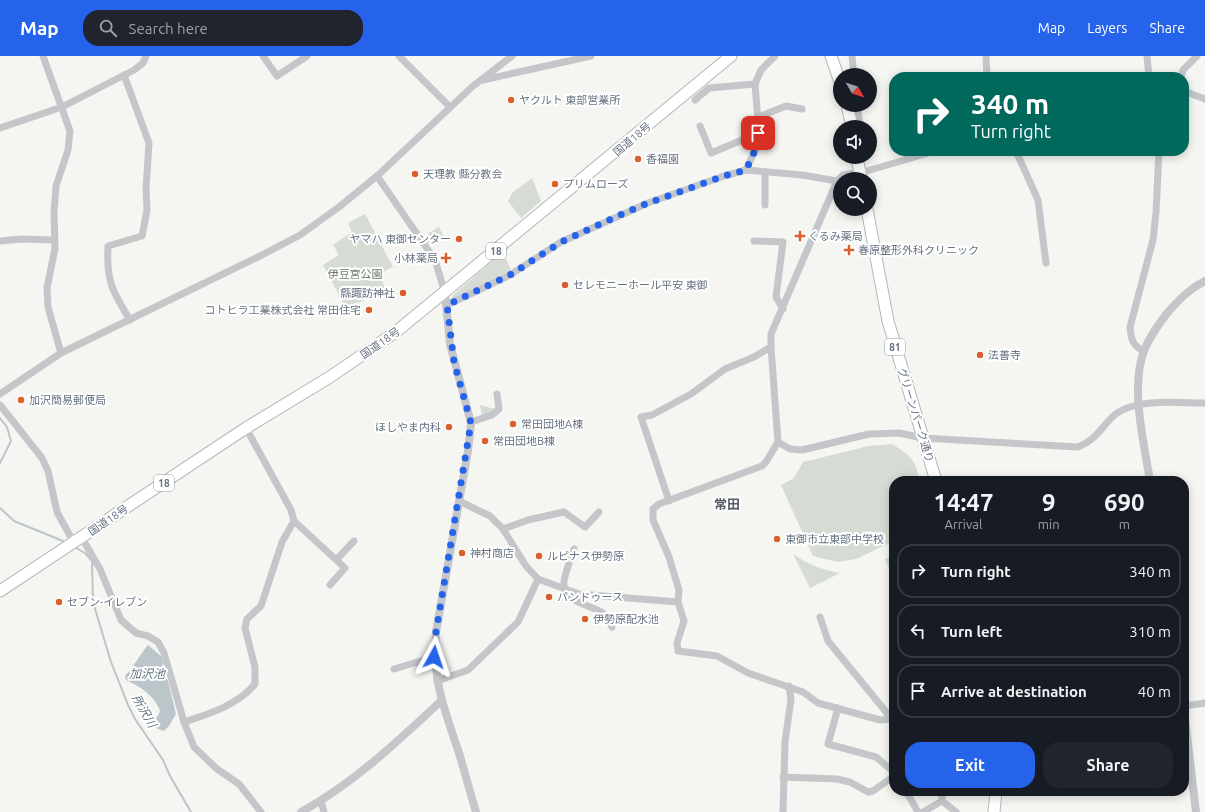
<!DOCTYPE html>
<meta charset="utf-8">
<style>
:root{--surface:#171b24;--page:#20242c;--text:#f1f3f6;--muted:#9ea1a6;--line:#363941;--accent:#2563eb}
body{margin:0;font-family:Ubuntu,"Noto Sans JP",sans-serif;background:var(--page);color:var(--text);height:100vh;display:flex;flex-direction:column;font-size:15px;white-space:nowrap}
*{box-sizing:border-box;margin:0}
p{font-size:13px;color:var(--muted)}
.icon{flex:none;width:22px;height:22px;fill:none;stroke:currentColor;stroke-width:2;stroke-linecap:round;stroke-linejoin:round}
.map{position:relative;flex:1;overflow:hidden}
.sheet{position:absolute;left:889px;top:420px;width:300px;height:320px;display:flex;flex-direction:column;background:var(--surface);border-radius:16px;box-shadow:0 2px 10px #0003}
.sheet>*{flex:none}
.banner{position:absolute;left:889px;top:16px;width:300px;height:84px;border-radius:16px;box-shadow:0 2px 10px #0003;background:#00695c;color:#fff;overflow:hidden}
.needle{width:26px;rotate:129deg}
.buttons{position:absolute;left:833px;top:12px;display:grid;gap:8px}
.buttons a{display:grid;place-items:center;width:44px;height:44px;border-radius:50%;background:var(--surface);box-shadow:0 2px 10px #0003;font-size:20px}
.pin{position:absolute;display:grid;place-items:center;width:34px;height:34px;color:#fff;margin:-17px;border-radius:8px;box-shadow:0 2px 6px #0006}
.me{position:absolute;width:44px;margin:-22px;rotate:5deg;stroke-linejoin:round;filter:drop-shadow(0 0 3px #0008)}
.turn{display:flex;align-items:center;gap:14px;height:84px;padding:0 16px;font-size:18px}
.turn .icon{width:52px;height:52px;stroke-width:2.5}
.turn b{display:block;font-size:28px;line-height:34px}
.eta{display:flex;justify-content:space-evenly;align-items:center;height:68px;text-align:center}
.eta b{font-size:24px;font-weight:700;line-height:28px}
.button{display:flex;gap:8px;margin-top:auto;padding:8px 16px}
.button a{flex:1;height:46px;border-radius:16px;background:var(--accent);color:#fff;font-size:16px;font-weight:700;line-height:46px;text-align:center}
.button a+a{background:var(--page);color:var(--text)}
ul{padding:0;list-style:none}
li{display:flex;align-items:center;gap:12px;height:54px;margin:0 8px 6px;padding:0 8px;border:2px solid var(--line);border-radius:16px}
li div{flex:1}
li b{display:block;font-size:15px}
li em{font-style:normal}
header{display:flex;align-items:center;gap:24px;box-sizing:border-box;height:56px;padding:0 20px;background:var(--accent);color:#fff}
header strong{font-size:19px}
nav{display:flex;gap:22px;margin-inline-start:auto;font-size:14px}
.search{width:280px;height:36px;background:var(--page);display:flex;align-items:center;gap:10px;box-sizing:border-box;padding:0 14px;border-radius:16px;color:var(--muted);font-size:15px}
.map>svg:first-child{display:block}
.green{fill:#d6dcd3}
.water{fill:#bcc5ca}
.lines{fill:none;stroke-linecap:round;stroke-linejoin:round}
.stream{stroke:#bcc5ca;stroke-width:2}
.primary-casing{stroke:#b4b8bc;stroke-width:13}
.trunk-casing{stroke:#b4b7ba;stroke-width:13}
.minor{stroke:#c4c6ca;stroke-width:7}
.tertiary{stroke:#c4c6ca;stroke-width:8}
.primary{stroke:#fff;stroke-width:11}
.trunk{stroke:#fff;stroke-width:11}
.route{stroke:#2563eb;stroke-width:7;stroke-dasharray:0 12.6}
.poi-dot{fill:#db5f2c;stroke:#fff;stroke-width:1.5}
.labels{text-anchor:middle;stroke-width:4;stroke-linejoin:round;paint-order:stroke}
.shield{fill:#fff;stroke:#949da8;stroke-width:1}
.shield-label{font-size:10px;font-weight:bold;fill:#667382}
.poi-label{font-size:11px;fill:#667382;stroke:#fff;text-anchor:start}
.street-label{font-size:11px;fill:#667382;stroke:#fff}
.park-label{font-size:11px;fill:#677964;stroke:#fff}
.water-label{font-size:12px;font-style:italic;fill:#61757f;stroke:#fff}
.quarter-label{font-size:13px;font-weight:bold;fill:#535d67;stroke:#fff}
</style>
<header>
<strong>Map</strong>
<div class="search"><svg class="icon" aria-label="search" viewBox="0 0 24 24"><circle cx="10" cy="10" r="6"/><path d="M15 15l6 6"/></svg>Search here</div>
<nav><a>Map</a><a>Layers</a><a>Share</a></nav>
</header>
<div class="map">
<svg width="1205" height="756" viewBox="0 0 1205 756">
<rect width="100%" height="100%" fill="#f5f5f2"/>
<!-- green -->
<g class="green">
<path d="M532 122 541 145 521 162 508 145 512 137Z"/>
<path d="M365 158 393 211 379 218 386 235 346 252 323 209 339 199 333 189 352 176 348 167Z"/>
<path d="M439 171 443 179 429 189 426 179Z"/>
<path d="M503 196 511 214 452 243 453 239Z"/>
<path d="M480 349 495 353 492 357 482 359Z"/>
<path d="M892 388C910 399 917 404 919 425H894V485L856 503 838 506 813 500 781 429 794 422 803 406 869 390Z"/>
<path d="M793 498C809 509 822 514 840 517L810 532Z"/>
<path d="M894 500V523L885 503Z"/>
</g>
<!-- water -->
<path class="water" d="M148 589 162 601 163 608 160 613 168 625 176 658 169 670 164 675 153 671 149 667 158 660 160 654C153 639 141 631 126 624L125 620C134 610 139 600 148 589Z"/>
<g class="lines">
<!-- stream -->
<g class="stream">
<path d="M0 362 7 371 11 385 0 407"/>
<path d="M0 452 14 465 63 485"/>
<path d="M76 492 85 497 92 505 93 546 111 606 128 649 135 663 163 704 170 720 191 756"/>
</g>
<defs>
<g id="primary">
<path d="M831 0 840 26"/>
<path d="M847 49 852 71"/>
<path d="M857 101 861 123"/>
<path d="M867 153 888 265 936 425"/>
<path d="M994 756 996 735"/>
</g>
<path id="trunk" d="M0 535 246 372 330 321 397 275 731 0"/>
</defs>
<!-- primary casing -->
<use href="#primary" class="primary-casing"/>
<!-- trunk casing -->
<use href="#trunk" class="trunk-casing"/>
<!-- minor -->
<g class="minor">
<path d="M43 0 70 75 68 94 56 130 54 157 55 192 47 232 48 251 61 297"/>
<path d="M263 0 277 20 307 0"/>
<path d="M399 0 450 51"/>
<path d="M852 0 854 19"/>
<path d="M986 0 987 21"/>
<path d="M1147 0 1149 21"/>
<path d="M124 19 149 87 146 133 147 154 142 180 108 190C106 224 112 235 130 264"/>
<path d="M1181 21 1183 14 1197 0"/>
<path d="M483 24 591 0"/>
<path d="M1184 35 1205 43"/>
<path d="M695 44 709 32 755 28"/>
<path d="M758 61 786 50 802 53"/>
<path d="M700 70 711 97 759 77"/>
<path d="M851 70 860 69 857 49"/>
<path d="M0 72 62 51 134 14 143 7 146 0"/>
<path d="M1016 95 1038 144 1046 207"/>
<path d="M746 114 756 92 759 77 755 28 761 14 775 0"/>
<path d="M765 116V149"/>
<path d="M377 120 435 204 445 237"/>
<path d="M0 185 21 183 54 184"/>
<path d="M754 185 783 186 776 241 783 253"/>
<path d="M447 249 510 219 561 186 648 147 724 120 746 114 802 119 837 125"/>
<path d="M1144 295C1132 290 1131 282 1130 271L1153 184 1156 156 1159 95"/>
<path d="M0 338 61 297 260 200 300 179 339 151 377 120 473 30 512 0"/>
<path d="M0 349 42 402 48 415 57 456 74 487"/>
<path d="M471 366 492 359 499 353 497 338"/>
<path d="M778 386 790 393 802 394 869 378 899 377 923 382 1078 391C1100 382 1102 368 1117 357 1139 342 1180 347 1205 347"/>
<path d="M459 445 490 460 503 473 526 510 538 523 579 538 678 546"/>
<path d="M669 445 641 361 652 359 691 338 725 313 754 301 771 291"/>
<path d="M294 465 345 512 330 529"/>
<path d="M503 473 528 464 564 456 585 471 599 456"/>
<path d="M82 482 100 513 121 564 136 577 148 580 158 586 164 597 184 666 194 691 217 713 239 728 261 756"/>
<path d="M574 493C571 504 565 515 564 526 561 547 594 549 604 558 608 562 610 567 612 571"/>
<path d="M337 503 354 485"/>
<path d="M820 561 828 585 887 657 888 663"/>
<path d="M394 613 434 601"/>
<path d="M437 625 468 614 518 566 538 523"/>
<path d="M1184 650 1205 647"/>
<path d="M838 652 828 688 876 701 894 716"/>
<path d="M894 663 880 664 818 647 803 636 748 617 717 600 678 595 677 587 684 565 678 546 679 534 669 501 653 464V453L659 448 762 410 766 406 778 386 771 291V278L837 125 843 119 867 115 935 95"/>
<path d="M184 666C209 658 238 649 255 628V611L245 572 247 563 261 550 282 486 294 465 291 454 246 372"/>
<path d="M783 721 837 723 850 726 868 736 873 735 894 720"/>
<path d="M906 735 918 756"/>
<path d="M942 735V745"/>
<path d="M321 745 324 756"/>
<path d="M942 745 956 756"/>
<path d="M783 756 785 686 791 643 789 630"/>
<path d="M923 756 942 745"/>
</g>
<!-- tertiary -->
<g class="tertiary">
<path d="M445 237 450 288 471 367 468 395 436 576C432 624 444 652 459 697 465 717 470 736 476 756"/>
<path d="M1150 425C1144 387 1130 331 1144 295 1149 281 1159 268 1168 256 1179 244 1190 232 1205 225"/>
<path d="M1184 654 1196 756"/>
<path d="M301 756C354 727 397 686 441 645"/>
</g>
<!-- primary -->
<use href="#primary" class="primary"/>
<!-- trunk -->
<use href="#trunk" class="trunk"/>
</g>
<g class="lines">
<!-- route -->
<path class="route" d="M434 601 436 576 471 367 454 306 447 249 510 219 561 186 620 159 648 147 724 120 746 114 756 92 758 77"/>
</g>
<!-- markers -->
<g class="poi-dot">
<circle cx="511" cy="44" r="4"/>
<circle cx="638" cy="103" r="4"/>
<circle cx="415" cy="118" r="4"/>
<circle cx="555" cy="128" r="4"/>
<path d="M798 174h4v4h4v4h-4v4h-4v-4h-4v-4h4z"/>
<circle cx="459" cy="183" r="4"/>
<path d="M847 188h4v4h4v4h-4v4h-4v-4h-4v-4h4z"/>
<path d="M444 196h4v4h4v4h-4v4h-4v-4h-4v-4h4z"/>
<circle cx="565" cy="229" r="4"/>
<circle cx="403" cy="237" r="4"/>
<circle cx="369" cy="254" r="4"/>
<circle cx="980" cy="299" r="4"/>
<circle cx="21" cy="344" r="4"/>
<circle cx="513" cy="368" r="4"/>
<circle cx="449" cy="371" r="4"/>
<circle cx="485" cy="385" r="4"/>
<circle cx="777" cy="483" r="4"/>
<circle cx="462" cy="497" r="4"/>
<circle cx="539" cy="500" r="4"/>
<circle cx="549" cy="541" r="4"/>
<circle cx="59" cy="546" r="4"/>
<circle cx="585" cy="563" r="4"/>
</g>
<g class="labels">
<!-- shield labels -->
<g class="shield">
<rect x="486" y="187" width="20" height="16" rx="3"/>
<rect x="885" y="283" width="20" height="16" rx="3"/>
<rect x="154" y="419" width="20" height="16" rx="3"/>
</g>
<g class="shield-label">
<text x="496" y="199">18</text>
<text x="895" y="295">81</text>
<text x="164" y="431">18</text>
</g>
<!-- poi labels -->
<g class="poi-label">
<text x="519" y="48">ヤクルト 東部営業所</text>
<text x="646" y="107">香福園</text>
<text x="423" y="122">天理教 縣分教会</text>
<text x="563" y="132">プリムローズ</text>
<text x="808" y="184">くるみ薬局</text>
<text x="451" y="187" text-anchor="end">ヤマハ 東御センター</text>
<text x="858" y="198">春原整形外科クリニック</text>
<text x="438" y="206" text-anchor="end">小林薬局</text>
<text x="573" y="233">セレモニーホール平安 東御</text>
<text x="395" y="241" text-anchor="end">縣諏訪神社</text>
<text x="361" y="258" text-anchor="end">コトヒラ工業株式会社 常田住宅</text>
<text x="988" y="303">法善寺</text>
<text x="29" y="348">加沢簡易郵便局</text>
<text x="521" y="372">常田団地A棟</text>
<text x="441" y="375" text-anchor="end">ほしやま内科</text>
<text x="493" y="389">常田団地B棟</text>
<text x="785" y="487">東御市立東部中学校</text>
<text x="470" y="501">神村商店</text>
<text x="547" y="504">ルピナス伊勢原</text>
<text x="557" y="545">パンドゥース</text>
<text x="67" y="550">セブン-イレブン</text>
<text x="593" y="567">伊勢原配水池</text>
</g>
<!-- street labels -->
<g class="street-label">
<text transform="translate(632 83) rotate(-40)" y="4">国道18号</text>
<text transform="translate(380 287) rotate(-35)" y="4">国道18号</text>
<text transform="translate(916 359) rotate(73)" y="4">グリーンパーク通り</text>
<text transform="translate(108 464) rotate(-34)" y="4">国道18号</text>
</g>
<!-- park labels -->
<g class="park-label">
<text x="355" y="222">伊豆宮公園</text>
</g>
<!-- water labels -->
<g class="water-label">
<text x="147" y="622">加沢池</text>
<text transform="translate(144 655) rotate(60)" y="4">所沢川</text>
</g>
<!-- quarter labels -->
<g class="quarter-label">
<text x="727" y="453">常田</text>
</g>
</g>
</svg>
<div class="buttons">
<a><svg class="needle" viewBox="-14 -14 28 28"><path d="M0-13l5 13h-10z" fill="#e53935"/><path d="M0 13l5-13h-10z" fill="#9ea1a6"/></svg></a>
<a><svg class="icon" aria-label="sound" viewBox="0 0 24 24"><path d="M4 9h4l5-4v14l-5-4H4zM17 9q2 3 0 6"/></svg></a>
<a><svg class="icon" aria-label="search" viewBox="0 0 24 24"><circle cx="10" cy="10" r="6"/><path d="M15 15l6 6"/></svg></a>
</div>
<div class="pin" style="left:758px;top:77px;background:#d93025"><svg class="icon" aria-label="arrive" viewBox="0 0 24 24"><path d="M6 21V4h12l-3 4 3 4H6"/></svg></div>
<svg class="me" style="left:434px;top:601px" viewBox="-20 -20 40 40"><path d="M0-17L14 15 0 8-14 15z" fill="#2563eb" stroke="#fff" stroke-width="4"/></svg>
<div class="banner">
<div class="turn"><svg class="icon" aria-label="right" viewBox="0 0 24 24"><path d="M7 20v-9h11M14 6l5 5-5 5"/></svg><div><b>340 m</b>Turn right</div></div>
</div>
<section class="sheet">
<div class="eta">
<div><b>14:47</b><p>Arrival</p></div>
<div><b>9</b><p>min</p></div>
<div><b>690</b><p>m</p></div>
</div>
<ul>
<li><svg class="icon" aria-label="right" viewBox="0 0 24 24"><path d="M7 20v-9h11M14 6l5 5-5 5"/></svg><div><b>Turn right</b></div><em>340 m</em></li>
<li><svg class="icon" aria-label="left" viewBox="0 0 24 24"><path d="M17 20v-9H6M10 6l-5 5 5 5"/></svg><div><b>Turn left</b></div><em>310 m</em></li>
<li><svg class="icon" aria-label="arrive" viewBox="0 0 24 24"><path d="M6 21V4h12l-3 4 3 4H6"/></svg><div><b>Arrive at destination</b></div><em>40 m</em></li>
</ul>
<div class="button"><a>Exit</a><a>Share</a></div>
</section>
</div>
